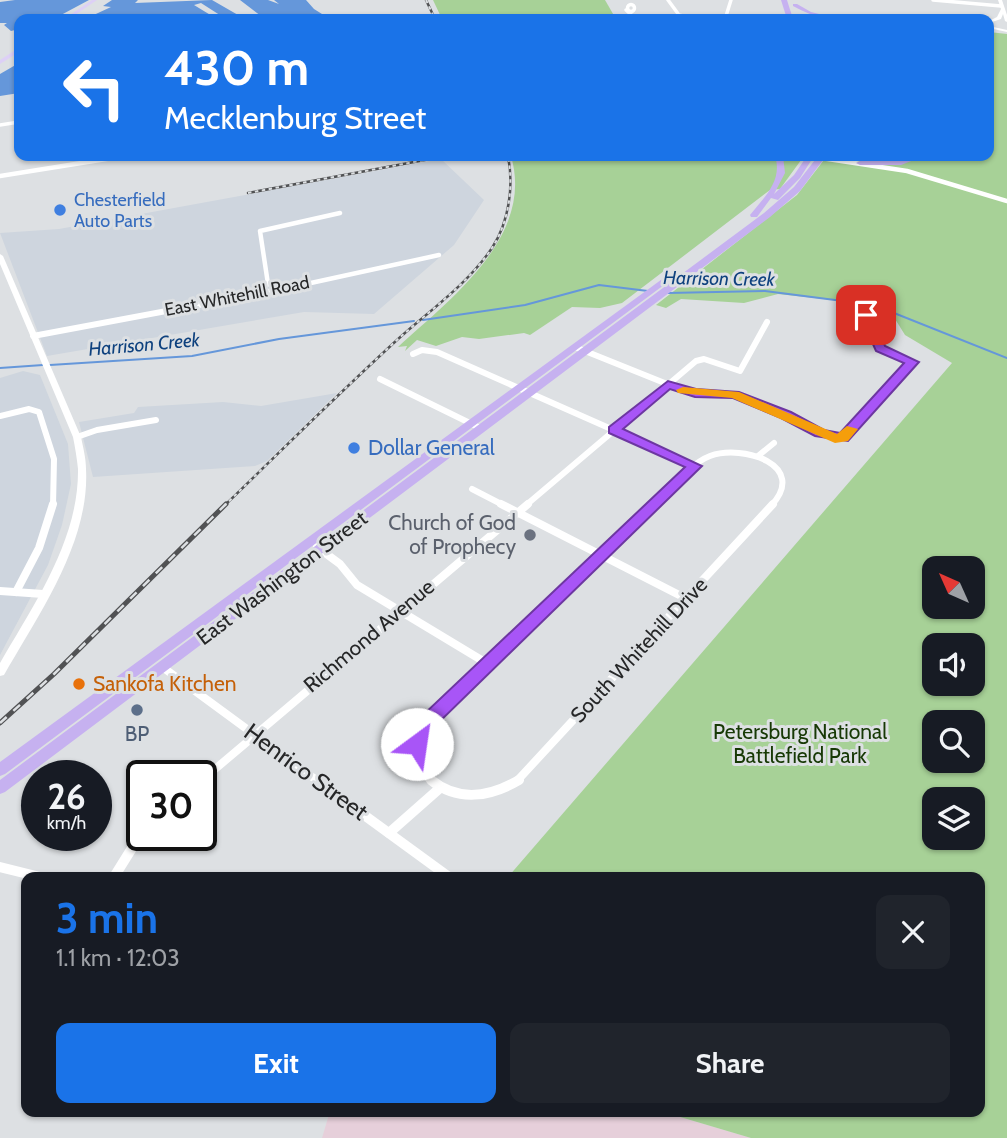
<!DOCTYPE html>
<meta charset="utf-8">
<style>
:root{--surface:#171b24;--page:#20242c;--text:#f1f3f6;--muted:#9ea1a6;--accent:#1a73e8}
body{margin:0;font-family:Cabin,sans-serif;background:var(--page);color:var(--text);height:100vh;display:flex;flex-direction:column;font-size:26px;white-space:nowrap}
*{box-sizing:border-box;margin:0}
p{font-size:23px;color:var(--muted)}
.icon{flex:none;width:38px;height:38px;fill:none;stroke:currentColor;stroke-width:2;stroke-linecap:round;stroke-linejoin:round}
.map{position:relative;flex:1;overflow:hidden}
.panel{position:absolute;left:21px;top:872px;width:964px;height:245px;display:flex;flex-direction:column;background:var(--surface);border-radius:14px;box-shadow:0 2px 5px #0004}
.panel>*{flex:none}
.guide{position:absolute;left:14px;top:14px;width:980px;height:147px;border-radius:14px;box-shadow:0 2px 5px #0004;background:#1a73e8;color:#fff;overflow:hidden}
.needle{width:46px;rotate:315deg}
.tools{position:absolute;left:922px;top:556px;display:grid;gap:14px}
.tools a{display:grid;place-items:center;width:63px;height:63px;border-radius:14px;background:var(--surface);box-shadow:0 2px 5px #0004;font-size:35px}
.speed{position:absolute;left:21px;top:760px;display:flex;gap:14px;font-size:35px;font-weight:700;text-align:center}
.speed>*{display:grid;place-content:center;width:91px;height:91px;border-radius:50%;background:var(--surface);box-shadow:0 2px 5px #0004;line-height:1}
.speed small{font-size:18px;font-weight:400}
.speed .limit{border:4px solid #111;border-radius:10px;background:#fff;color:#111}
.pin{position:absolute;display:grid;place-items:center;width:60px;height:60px;color:#fff;margin:-30px;border-radius:14px;box-shadow:0 4px 10px #0006}
.me{position:absolute;width:77px;margin:-38px;rotate:31deg;stroke-linejoin:round;filter:drop-shadow(0 0 5px #0008)}
.turn{display:flex;align-items:center;gap:24px;height:147px;padding:0 35px;font-size:32px}
.turn .icon{width:91px;height:91px;stroke-width:2.5}
.turn b{display:block;font-size:49px;line-height:60px}
.round{display:grid;place-items:center;flex:none;width:74px;height:74px;border-radius:14px;background:var(--page)}
.summary{display:flex;align-items:center;justify-content:space-between;height:119px;padding:0 35px}
h1{font-size:42px;font-weight:800;line-height:52px;color:var(--accent)}
.action{display:flex;gap:14px;margin-top:auto;padding:14px 35px}
.action a{flex:1;height:80px;border-radius:14px;background:var(--accent);color:#fff;font-size:28px;font-weight:800;line-height:80px;text-align:center}
.action a+a{background:var(--page);color:var(--text)}
.map>svg:first-child{display:block}
.built{fill:#ced5de}
.education{fill:#e6cfda}
.green{fill:#a7d197;fill-rule:evenodd}
.water{fill:#6597da}
.lines{fill:none;stroke-linecap:round;stroke-linejoin:round}
.stream{stroke:#6597da;stroke-width:2}
.street-far4{stroke:#fff;stroke-width:3.5}
.street-far3{stroke:#fff;stroke-width:4.5}
.street-far2{stroke:#fff;stroke-width:6}
.street-far1{stroke:#fff;stroke-width:8}
.street{stroke:#fff;stroke-width:10}
.secondary{fill:#fff;fill-rule:evenodd}
.primary{fill:#ddd0f6;fill-rule:evenodd}
.highway{fill:#c6b1f0;fill-rule:evenodd}
.rail-far1-casing{stroke:#515254;stroke-width:2.5}
.rail-casing{stroke:#515254;stroke-width:5}
.rail-far1{stroke:#dde0e3;stroke-width:2;stroke-dasharray:3.5;stroke-linecap:butt}
.rail{stroke:#dde0e3;stroke-width:2.5;stroke-dasharray:9;stroke-linecap:butt}
.route{fill:#a855f7;stroke:#6d37a1;stroke-width:2}
.slow{fill:#f59e0b}
.shop-dot{fill:#3f7fe0;stroke:#dde0e3;stroke-width:2.5}
.worship-dot{fill:#6b7280;stroke:#dde0e3;stroke-width:2.5}
.food-dot{fill:#e8710a;stroke:#dde0e3;stroke-width:2.5}
.service-dot{fill:#5c6f8a;stroke:#dde0e3;stroke-width:2.5}
.labels{text-anchor:middle;stroke-width:6;stroke-linejoin:round;paint-order:stroke}
.far-shop-label{font-size:18px;fill:#366cbe;stroke:#dde0e3;text-anchor:start}
.far-street-label{font-size:18px;fill:#262728;stroke:#dde0e3}
.far-water-label{font-size:19px;font-style:italic;fill:#0e417e;stroke:#dde0e3}
.shop-label{font-size:21px;fill:#366cbe;stroke:#dde0e3;text-anchor:start}
.worship-label{font-size:21px;fill:#5b616d;stroke:#dde0e3;text-anchor:end}
.street-label{font-size:21px;fill:#262728;stroke:#dde0e3}
.food-label{font-size:21px;fill:#c56008;stroke:#dde0e3;text-anchor:start}
.park-label{font-size:21px;fill:#173905;stroke:#dde0e3}
.service-label{font-size:21px;fill:#4e5e75;stroke:#dde0e3}
.near-street-label{font-size:24px;fill:#262728;stroke:#dde0e3}
</style>
<div class="map">
<svg width="1007" height="1138" viewBox="0 0 1007 1138">
<rect width="100%" height="100%" fill="#dde0e3"/>
<!-- built -->
<g class="built">
<path d="M441 159 484 200 454 245 374 314 304 312 47 356 0 233 59 229Z"/>
<path d="M23 371 40 375 68 444 71 484 62 525 48 565 0 655V378Z"/>
<path d="M337 393 267 461 255 466 93 477 79 422 134 413 138 407 223 402 261 406Z"/>
</g>
<!-- education -->
<path class="education" d="M330 1111H660L751 1138H322Z"/>
<!-- green -->
<g class="green">
<path d="M433 0H605L616 19H442Z"/>
<path d="M989 32 1007 34V1138H751L660 1111H980V877H508L952 363 905 335 887 306 778 294 744 303 681 299 666 308 656 305 797 195 827 156H989ZM934 569H973V607H934ZM934 646H973V684H934ZM934 723H973V761H934ZM934 800H973V838H934Z"/>
<path d="M511 156H804L780 189 770 190 622 303 600 308 572 307 530 335 524 333 479 339 462 337 436 346 417 340 405 351 407 346 398 347C449 300 535 237 511 156Z"/>
</g>
<!-- water -->
<g class="water">
<path d="M15 0H89L61 15 59 19H19V29L11 31 4 25 7 23H0V2Z"/>
<path d="M112 0H138L135 3 212 0 245 19H226L201 3 194 5 217 19H85L111 7 103 6Z"/>
<path d="M240 0H268L279 4 274 0H306L314 9 330 19H265Z"/>
<path d="M19 63V93L0 96V74Z"/>
</g>
<g class="lines">
<!-- stream -->
<g class="stream">
<path d="M668 293 765 291 874 305 1007 358"/>
<path d="M423 320 525 305 599 285 648 291"/>
<path d="M50 365 192 356 279 339 414 321"/>
<path d="M0 368 43 365"/>
</g>
<!-- street-far4 -->
<g class="street-far4">
<path d="M668 0 679 15 695 19"/>
<path d="M933 0 1001 6"/>
<circle cx="631" cy="8" r="3.5"/>
<path d="M626 10 636 19"/>
<path d="M726 16 790 17"/>
<path d="M670 19 682 16"/>
<path d="M713 19 726 16 731 0"/>
<path d="M0 125 19 122"/>
</g>
<!-- street-far3 -->
<g class="street-far3">
<path d="M808 156 907 171 1007 201"/>
<path d="M0 176 125 156"/>
<path d="M261 290 268 284 260 231 340 213"/>
<path d="M265 293 439 255"/>
</g>
<!-- street-far2 -->
<g class="street-far2">
<path d="M33 336 273 291"/>
<path d="M575 347 687 392 735 394 840 439 912 362 880 348 866 315"/>
<path d="M413 354 422 350 437 352 695 466"/>
<path d="M380 379 482 429"/>
<path d="M0 416 29 409 39 412 54 459 53 506"/>
<path d="M77 437 97 430 156 420"/>
<path d="M758 456 774 443"/>
<path d="M472 489 505 506"/>
<path d="M525 506 696 361 704 359 740 371 767 322"/>
<path d="M653 506C670 490 689 464 710 456 743 444 809 465 771 506"/>
</g>
<!-- street-far1 -->
<g class="street-far1">
<path d="M501 504 687 599"/>
<path d="M317 547 340 564 357 585 488 664"/>
<path d="M0 591 43 594"/>
<path d="M16 592 39 548 53 504"/>
<path d="M161 666 319 782"/>
<path d="M201 781 528 504"/>
<path d="M433 782C410 764 418 742 429 720L655 504"/>
<path d="M516 782 773 504"/>
</g>
<!-- street -->
<g class="street">
<path d="M316 780 449 877"/>
<path d="M431 780C458 802 490 797 519 780"/>
<path d="M389 833 440 788"/>
<path d="M0 867 40 877"/>
<path d="M114 877 142 832"/>
</g>
<!-- secondary -->
<g class="secondary">
<path d="M998 0H1002L1007 15V22L1005 21 1003 14 1001 19 989 23V21L997 17 1001 9Z"/>
<path d="M790 16 864 18 866 19 788 18Z"/>
<path d="M989 26 1007 30V32L989 28Z"/>
<path d="M0 254 3 256 81 437C83 447 86 458 86 469 90 542 39 614 4 675L0 676V663C34 604 79 540 78 469 77 459 75 447 73 437L0 264Z"/>
</g>
<!-- primary -->
<g class="primary">
<path d="M92 0H97L69 19H64Z"/>
<path d="M17 49H19V52L0 64V60Z"/>
</g>
<!-- highway -->
<g class="highway">
<path d="M781 0H787L793 19H787Z"/>
<path d="M793 4H797L811 12 835 18C821 20 806 13 793 6Z"/>
<path d="M775 156H783L785 173 774 194 794 175 807 156H814L800 178 778 200 771 198 757 217H751L750 215C764 197 783 181 775 156Z"/>
<path d="M818 156H826L800 191 770 217 5 792 0 794V780L764 213 794 187Z"/>
<path d="M914 156H924L901 165H860L856 163 860 161H900Z"/>
<path d="M665 277 672 279 5 774 0 776V762Z"/>
</g>
<defs>
<g id="rail-far1">
<path d="M426 0 435 19"/>
<path d="M248 193 446 156"/>
<path d="M224 506C281 451 338 394 397 340 429 311 467 285 492 248 509 222 514 186 508 156"/>
</g>
<path id="rail" d="M0 723 54 674 226 504"/>
</defs>
<!-- rail-far1 casing -->
<use href="#rail-far1" class="rail-far1-casing"/>
<!-- rail casing -->
<use href="#rail" class="rail-casing"/>
<!-- rail-far1 -->
<use href="#rail-far1" class="rail-far1"/>
<!-- rail -->
<use href="#rail" class="rail"/>
</g>
<!-- route -->
<path class="route" d="M866 312 872 315 885 346 919 362 848 441 815 436 781 418 733 398 695 397 670 389 623 429 702 466 436 725 424 750H410L408 744 423 715 685 467 609 433V427L668 381 696 389 739 392 791 412 824 430 840 433 904 363 876 351 860 315Z"/>
<!-- slow -->
<path class="slow" d="M683 387 739 392 837 434 847 426 858 429 848 441 835 443 732 398 678 393 676 390Z"/>
<!-- markers -->
<g class="shop-dot">
<circle cx="60" cy="210" r="7"/>
<circle cx="354" cy="448" r="7"/>
</g>
<circle class="worship-dot" cx="530" cy="535" r="7"/>
<circle class="food-dot" cx="79" cy="684" r="7"/>
<circle class="service-dot" cx="137" cy="710" r="7"/>
<g class="labels">
<!-- far-shop labels -->
<g class="far-shop-label">
<text x="74" y="206">Chesterfield<tspan x="74" dy="21">Auto Parts</tspan></text>
</g>
<!-- far-street labels -->
<g class="far-street-label">
<text transform="translate(237 296) rotate(-11)" y="6">East Whitehill Road</text>
</g>
<!-- far-water labels -->
<g class="far-water-label">
<text transform="translate(719 278) rotate(1)" y="7">Harrison Creek</text>
<text transform="translate(144 344) rotate(-5)" y="7">Harrison Creek</text>
</g>
<!-- shop labels -->
<g class="shop-label">
<text x="368" y="455">Dollar General</text>
</g>
<!-- worship labels -->
<g class="worship-label">
<text x="516" y="530">Church of God<tspan x="516" dy="24">of Prophecy</tspan></text>
</g>
<!-- street labels -->
<g class="street-label">
<text transform="translate(282 578) rotate(-37)" y="7">East Washington Street</text>
<text transform="translate(369 636) rotate(-40)" y="7">Richmond Avenue</text>
<text transform="translate(639 650) rotate(-47)" y="7">South Whitehill Drive</text>
</g>
<!-- food labels -->
<g class="food-label">
<text x="93" y="691">Sankofa Kitchen</text>
</g>
<!-- park labels -->
<g class="park-label">
<text x="800" y="739">Petersburg National<tspan x="800" dy="24">Battlefield Park</tspan></text>
</g>
<!-- service labels -->
<g class="service-label">
<text x="137" y="741">BP</text>
</g>
<!-- near-street labels -->
<g class="near-street-label">
<text transform="translate(306 772) rotate(36)" y="8">Henrico Street</text>
</g>
</g>
</svg>
<div class="tools">
<a><svg class="needle" viewBox="-14 -14 28 28"><path d="M0-13l5 13h-10z" fill="#e53935"/><path d="M0 13l5-13h-10z" fill="#9ea1a6"/></svg></a>
<a><svg class="icon" aria-label="sound" viewBox="0 0 24 24"><path d="M4 9h4l5-4v14l-5-4H4zM17 9q2 3 0 6"/></svg></a>
<a><svg class="icon" aria-label="search" viewBox="0 0 24 24"><circle cx="10" cy="10" r="6"/><path d="M15 15l6 6"/></svg></a>
<a><svg class="icon" aria-label="layers" viewBox="0 0 24 24"><path d="M12 4l9 5-9 5-9-5zM3 14l9 5 9-5"/></svg></a>
</div>
<div class="speed"><div>26<small>km/h</small></div><div class="limit">30</div></div>
<div class="pin" style="left:866px;top:315px;background:#d93025"><svg class="icon" aria-label="arrive" viewBox="0 0 24 24"><path d="M6 21V4h12l-3 4 3 4H6"/></svg></div>
<svg class="me" style="left:417px;top:744px" viewBox="-20 -20 40 40"><circle r="19" fill="#fff"/><path d="M0-13L10 11 0 6-10 11z" fill="#a855f7"/></svg>
<div class="guide">
<div class="turn"><svg class="icon" aria-label="left" viewBox="0 0 24 24"><path d="M17 20v-9H6M10 6l-5 5 5 5"/></svg><div><b>430 m</b>Mecklenburg Street</div></div>
</div>
<section class="panel">
<div class="summary"><div><h1>3 min</h1><p>1.1 km · 12:03</p></div><a class="round"><svg class="icon" aria-label="close" viewBox="0 0 24 24"><path d="M6 6l12 12M18 6L6 18"/></svg></a></div>
<div class="action"><a>Exit</a><a>Share</a></div>
</section>
</div>
